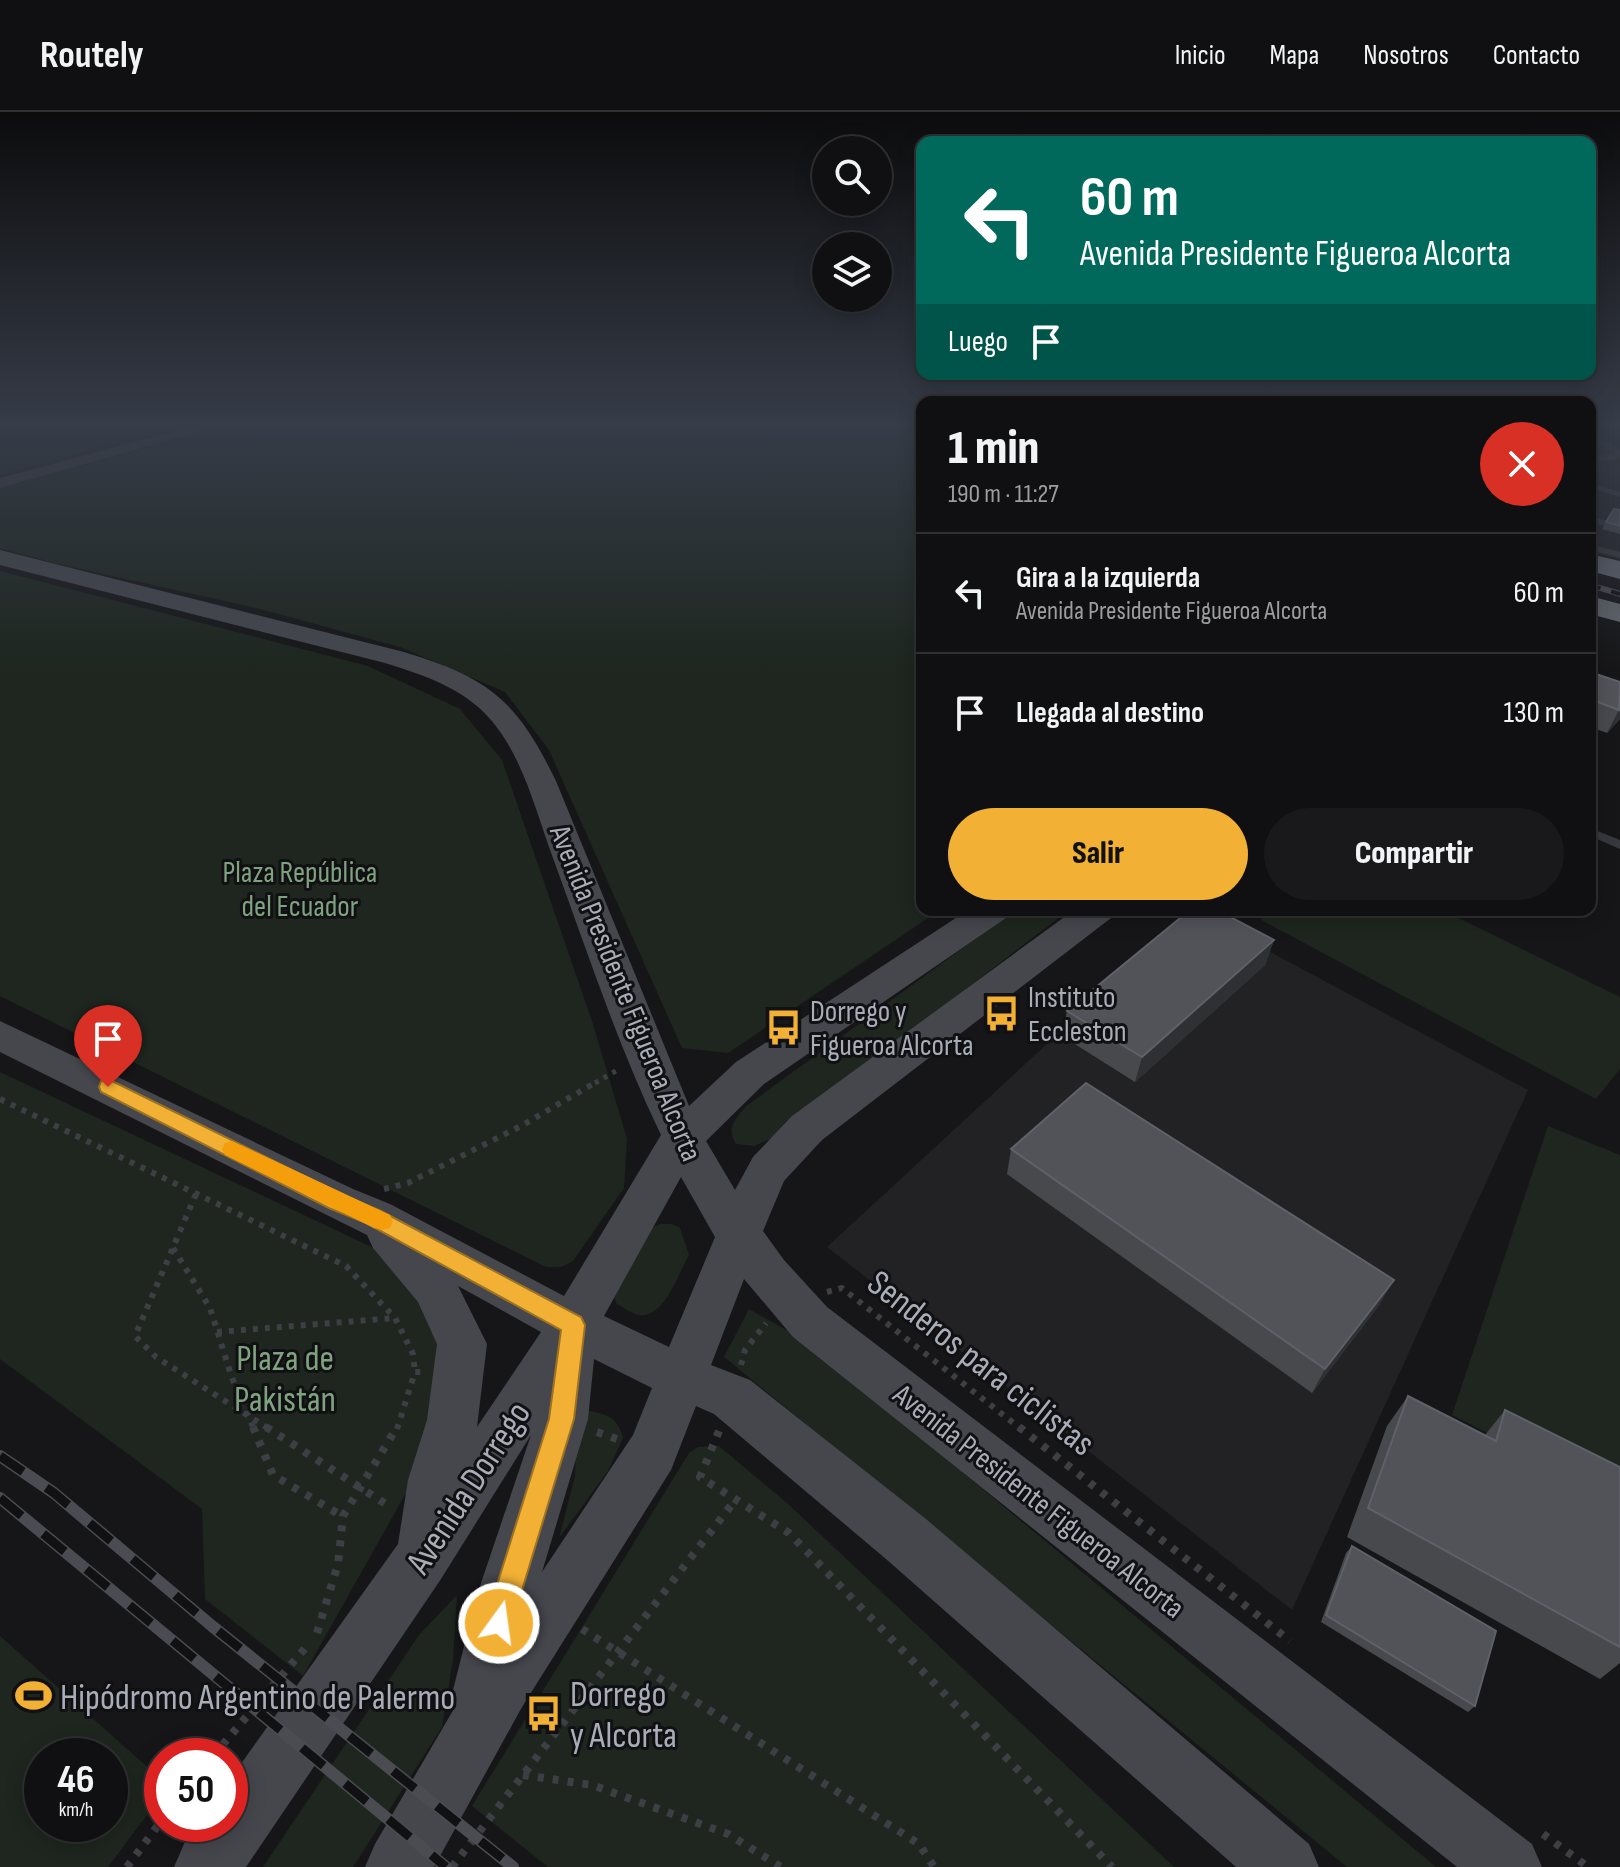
<!DOCTYPE html>
<html lang="es">
<meta charset="utf-8">
<style>
:root{--surface:#101012;--page:#19191b;--text:#f1f3f6;--muted:#9c9d9f;--line:#303032;--accent:#f2b134}
body{margin:0;font-family:"Sofia Sans Condensed",sans-serif;background:var(--page);color:var(--text);height:100vh;display:flex;flex-direction:column;font-size:30px;white-space:nowrap}
*{box-sizing:border-box;margin:0}
p{font-size:26px;color:var(--muted)}
.icon{flex:none;width:44px;height:44px;fill:none;stroke:currentColor;stroke-width:2;stroke-linecap:round;stroke-linejoin:round}
.map{position:relative;flex:1;overflow:hidden}
.side{position:absolute;left:916px;top:284px;width:680px;height:520px;display:flex;flex-direction:column;background:var(--surface);border-radius:16px;box-shadow:0 4px 20px #0003,0 0 0 2px var(--line)}
.side>*{flex:none}
.banner{position:absolute;left:916px;top:24px;width:680px;height:244px;border-radius:16px;box-shadow:0 4px 20px #0003,0 0 0 2px var(--line);background:#00695c;color:#fff;overflow:hidden}
.controls{position:absolute;left:812px;top:24px;display:grid;gap:16px}
.controls a{display:grid;place-items:center;width:80px;height:80px;border-radius:50%;background:var(--surface);box-shadow:0 4px 20px #0003,0 0 0 2px var(--line);font-size:40px}
.speed{position:absolute;left:24px;top:1626px;display:flex;gap:16px;font-size:40px;font-weight:700;text-align:center}
.speed>*{display:grid;place-content:center;width:104px;height:104px;border-radius:50%;background:var(--surface);box-shadow:0 4px 20px #0003,0 0 0 2px var(--line);line-height:1}
.speed small{font-size:20px;font-weight:400}
.speed .limit{border:12px solid #d22;background:#fff;color:#111}
.pin{position:absolute;display:grid;place-items:center;width:68px;height:68px;color:#fff;margin:-82px -34px;border-radius:50% 50% 50% 0;rotate:-45deg;box-shadow:0 0 8px #0007}
.pin .icon{rotate:45deg}
.me{position:absolute;width:88px;margin:-44px;rotate:14deg;stroke-linejoin:round;filter:drop-shadow(0 0 6px #0008)}
.turn{display:flex;align-items:center;gap:28px;height:168px;padding:0 32px;font-size:36px}
.turn .icon{width:104px;height:104px;stroke-width:2.5}
.turn b{display:block;font-size:56px;line-height:68px}
.then{display:flex;align-items:center;height:76px;padding:0 32px;background:#0003;gap:16px;font-size:30px}
.round{display:grid;place-items:center;flex:none;width:84px;height:84px;border-radius:42px;background:var(--page)}
.head{display:flex;align-items:center;justify-content:space-between;height:136px;padding:0 32px}
h1{font-size:48px;font-weight:800;line-height:60px}
.cta{display:flex;gap:16px;margin-top:auto;padding:16px 32px}
.cta a{flex:1;height:92px;border-radius:48px;background:var(--accent);color:#111;font-size:32px;font-weight:800;line-height:92px;text-align:center}
.cta a+a{background:var(--page);color:var(--text)}
ul{padding:0;list-style:none}
li{display:flex;align-items:center;gap:24px;height:120px;padding:0 32px;border-top:2px solid var(--line)}
li div{flex:1}
li b{display:block;font-size:30px}
li em{font-style:normal}
header{display:flex;align-items:center;gap:48px;box-sizing:border-box;height:112px;padding:0 40px;background:var(--surface);border-bottom:2px solid var(--line)}
header strong{font-size:38px}
nav{display:flex;gap:44px;margin-inline-start:auto;font-size:28px}
.map>svg:first-child{display:block}
.built{fill:#222225}
.green{fill:#1e261f;fill-rule:evenodd}
.lines{fill:none;stroke-linecap:round;stroke-linejoin:round}
.path-far2{stroke:#3d3f44;stroke-width:5;stroke-dasharray:4 6;stroke-linecap:butt}
.path-far1{stroke:#3d3f44;stroke-width:6;stroke-dasharray:5 7;stroke-linecap:butt}
.path{stroke:#3d3f44;stroke-width:8;stroke-dasharray:6 9;stroke-linecap:butt}
.lane{fill:#37383d;fill-rule:evenodd}
.street{fill:#37383d;fill-rule:evenodd}
.secondary{fill:#45474d;fill-rule:evenodd}
.highway{fill:#63666e;fill-rule:evenodd}
.rail-far1-casing{stroke:#4a4c52;stroke-width:6}
.rail-casing{stroke:#4a4c52;stroke-width:12}
.rail-far1{stroke:#111113;stroke-width:4;stroke-dasharray:11;stroke-linecap:butt}
.rail{stroke:#111113;stroke-width:9;stroke-dasharray:28;stroke-linecap:butt}
.wall{fill:#47494d}
.shaded-wall{fill:#2f3033}
.building{fill:#525359;stroke:#5f6168;stroke-width:2}
.route{fill:#f2b134;stroke:#9d7322;stroke-width:2}
.slow{fill:#f59e0b}
.labels{text-anchor:middle;stroke-width:6;stroke-linejoin:round;paint-order:stroke}
.park-label{font-size:30px;fill:#7fa381;stroke:#111113}
.street-label{font-size:30px;fill:#a8adb8;stroke:#111113}
.poi-label{font-size:30px;fill:#a8adb8;stroke:#111113;text-anchor:start}
.near-park-label{font-size:36px;fill:#7fa381;stroke:#111113}
.near-street-label{font-size:36px;fill:#a8adb8;stroke:#111113}
.near-poi-label{font-size:36px;fill:#a8adb8;stroke:#111113;text-anchor:start}
</style>
<header>
<strong>Routely</strong>
<nav><a>Inicio</a><a>Mapa</a><a>Nosotros</a><a>Contacto</a></nav>
</header>
<div class="map">
<svg width="1620" height="1755" viewBox="0 0 1620 1755">
<rect width="100%" height="100%" fill="#161618"/>
<!-- built -->
<g class="built">
<path d="M1590 312H1620V448L1590 440Z"/>
<path d="M1192 798 1528 978 1292 1498 827 1135Z"/>
</g>
<!-- green -->
<g class="green">
<path d="M0 312H187L0 363Z"/>
<path d="M235 312H922V798H940L728 941 682 936 549 638 505 580 400 535 256 496 54 451 0 436V376Z"/>
<path d="M0 459 368 554 460 597 502 648 593 912 627 1027 624 1076 573 1149 561 1155H546L0 884Z"/>
<path d="M1015 798H1069L770 1027 754 1034 736 1032C726 1016 734 1009 745 995Z"/>
<path d="M1272 798H1442L1620 885V957L1596 987 1261 808Z"/>
<path d="M0 960 395 1146 443 1224 444 1273 415 1365 303 1564 205 1487 202 1397 0 1247Z"/>
<path d="M1548 1014 1620 1043V1388L1452 1303Z"/>
<path d="M661 1112H672L680 1116 689 1143C679 1160 667 1199 645 1203 635 1205 624 1196 616 1191L613 1179 653 1115Z"/>
<path d="M749 1197 804 1228 1436 1755H1347L724 1245Z"/>
<path d="M590 1299C610 1303 618 1307 623 1326L608 1359 559 1426 575 1364 577 1307Z"/>
<path d="M719 1334 787 1391 1174 1755H548L472 1694 689 1341 698 1335Z"/>
<path d="M457 1483 453 1548 442 1615 353 1755H263L419 1523Z"/>
<path d="M0 1524 162 1668V1683L108 1755H0ZM110 1644V1712H42V1644Z"/>
</g>
<g class="lines">
<!-- path-far2 -->
<path class="path-far2" d="M595 971 621 956"/>
<!-- path-far1 -->
<g class="path-far1">
<path d="M0 987 346 1154 395 1206 413 1242 415 1260"/>
<path d="M384 1077 408 1071 521 1014 598 969"/>
<path d="M196 1082 135 1224 156 1245 269 1317"/>
<path d="M173 1136 210 1196 232 1266 254 1317"/>
<path d="M827 1180 842 1176 1021 1317"/>
<path d="M217 1220 395 1206"/>
<path d="M741 1253 745 1238 766 1211"/>
<path d="M397 1317 415 1260H422"/>
</g>
<!-- path -->
<g class="path">
<path d="M253 1315 273 1363 342 1404"/>
<path d="M266 1315 392 1396"/>
<path d="M1019 1315 1290 1529"/>
<path d="M719 1319 700 1365 789 1421 1112 1755"/>
<path d="M597 1320 617 1327"/>
<path d="M582 1517 919 1732 934 1755"/>
<path d="M317 1521 338 1452 343 1404 397 1315"/>
<path d="M213 1644 306 1535"/>
<path d="M523 1663 592 1673 728 1722 781 1755"/>
<path d="M1543 1722 1588 1755"/>
<path d="M127 1755 162 1708"/>
<path d="M452 1755 736 1387"/>
</g>
<!-- lane -->
<g class="lane">
<path d="M1615 312H1620V315Z"/>
<path d="M1590 327 1611 331 1620 338V345L1613 348 1590 350V346L1615 341 1605 335 1590 331Z"/>
<path d="M1590 371 1620 380V385L1590 376Z"/>
<path d="M1590 405 1610 409 1611 411 1607 414 1590 411Z"/>
<path d="M1590 432 1620 440V446L1590 438Z"/>
<path d="M1590 716 1620 728V737L1590 724Z"/>
</g>
<!-- street -->
<path class="street" d="M202 312H227L0 376V366Z"/>
<!-- secondary -->
<path class="secondary" d="M0 438 404 540C490 566 517 589 556 669L689 994 736 950 968 798H1011L1006 806 764 972 706 1029 735 1078 753 1045 792 1004 1074 798H1116L1111 806 822 1028 784 1069 763 1119 784 1148 827 1195 1532 1732 1542 1755H1457L793 1225 744 1167 711 1253 750 1268 926 1407 1309 1732 1319 1755H1236L886 1447 714 1302 696 1294 671 1358 522 1595 434 1755H365L375 1732 455 1595 451 1586 477 1483 531 1323 441 1467 246 1755H174L184 1732 198 1712H230V1667L398 1432 408 1368 427 1308 437 1232 418 1190 373 1136 367 1123 0 940V909L353 1077 390 1092 564 1184 661 1023C618 934 587 839 553 746 536 700 523 645 491 608 464 576 423 563 385 551L0 453ZM681 1065 715 1125 669 1235 604 1204ZM458 1174 541 1220 477 1315 487 1232ZM594 1247 652 1276 633 1323 542 1460 588 1307Z"/>
<!-- highway -->
<g class="highway">
<path d="M1590 442 1620 449V467L1590 459Z"/>
<path d="M1590 484 1620 492V510L1590 502Z"/>
</g>
<defs>
<path id="rail-far1" d="M1590 473 1620 482"/>
<g id="rail">
<path d="M0 1344 54 1381 212 1514 513 1755"/>
<path d="M0 1386 446 1755"/>
</g>
</defs>
<!-- rail-far1 casing -->
<use href="#rail-far1" class="rail-far1-casing"/>
<!-- rail casing -->
<use href="#rail" class="rail-casing"/>
<!-- rail-far1 -->
<use href="#rail-far1" class="rail-far1"/>
<!-- rail -->
<use href="#rail" class="rail"/>
</g>
<!-- wall -->
<g class="wall">
<path d="M1620 398V422L1602 417 1606 410Z"/>
<path d="M1590 560 1620 570V607L1607 621 1590 615Z"/>
<path d="M1274 828 1265 853 1135 970 1062 924 1067 899Z"/>
<path d="M1011 1037 1380 1192 1312 1281 1007 1062Z"/>
<path d="M1408 1284 1485 1323 1505 1298 1620 1355V1551L1600 1567 1347 1425 1387 1314Z"/>
<path d="M1352 1434 1475 1594 1468 1600 1321 1510 1346 1441Z"/>
</g>
<!-- shaded-wall -->
<g class="shaded-wall">
<path d="M1620 596V607L1607 621Z"/>
<path d="M1274 828 1265 853 1135 970 1142 945Z"/>
<path d="M1394 1168 1380 1192 1312 1281 1325 1257Z"/>
</g>
<!-- building -->
<g class="building">
<path d="M1614 397 1620 398V414L1606 410Z"/>
<path d="M1590 560 1620 570 1619 598 1590 587Z"/>
<path d="M1190 798H1217L1274 828 1142 945 1067 899Z"/>
<path d="M1086 971 1394 1168 1325 1257 1011 1037Z"/>
<path d="M1408 1284 1496 1329 1505 1298 1620 1355V1535L1368 1396Z"/>
<path d="M1352 1434 1496 1519 1475 1594 1326 1503Z"/>
</g>
<!-- sky -->
<linearGradient id="sky" x2="0" y2="1"><stop stop-color="#0c0c0d"/><stop offset="0.56" stop-color="#363c48"/><stop offset="1" stop-color="#363c48" stop-opacity="0"/></linearGradient>
<rect width="1620" height="558" fill="url(#sky)"/>
<!-- route -->
<path class="route" d="M108 967 345 1084 381 1099 581 1205 585 1213 574 1307 509 1521 499 1525 489 1521 485 1511 549 1307 561 1218 366 1111 329 1096 101 980 99 975 101 969Z"/>
<!-- slow -->
<path class="slow" d="M232 1029 390 1103 393 1109 390 1116 382 1118 374 1116 225 1043 222 1037 225 1031Z"/>
<!-- icons -->
<defs>
<symbol id="bus-bare" viewBox="-9 -9 18 18"><path d="M-5-6H5V4H4V6H2V4H-2V6H-4V4H-5ZM-3.5-4V0h7V-4ZM-3.5 1.2v1.5H-2V1.2ZM2 1.2v1.5H3.5V1.2Z" fill="#f2b134" stroke="#111113" stroke-width="2.5" paint-order="stroke"/></symbol>
<symbol id="stadium-bare" viewBox="-9 -9 18 18"><path d="M0-5a6.5 5 0 1 0 0 10a6.5 5 0 1 0 0-10ZM-3.5-1.8h7v3.6h-7Z" fill="#f2b134" stroke="#111113" stroke-width="2.5" paint-order="stroke"/></symbol>
</defs>
<g fill-rule="evenodd">
<use href="#bus-bare" x="976" y="876" width="51" height="51"/>
<use href="#bus-bare" x="758" y="890" width="51" height="51"/>
<use href="#stadium-bare" x="8" y="1558" width="51" height="51"/>
<use href="#bus-bare" x="518" y="1576" width="51" height="51"/>
</g>
<g class="labels">
<!-- park labels -->
<g class="park-label">
<text x="300" y="770">Plaza República<tspan x="300" dy="34">del Ecuador</tspan></text>
</g>
<!-- street labels -->
<g class="street-label">
<text transform="translate(626 881) rotate(68)" y="10">Avenida Presidente Figueroa Alcorta</text>
<text transform="translate(1039 1389) rotate(38)" y="10">Avenida Presidente Figueroa Alcorta</text>
</g>
<!-- poi labels -->
<g class="poi-label">
<text x="1028" y="895">Instituto<tspan x="1028" dy="34">Eccleston</tspan></text>
<text x="810" y="909">Dorrego y<tspan x="810" dy="34">Figueroa Alcorta</tspan></text>
</g>
<!-- near-park labels -->
<g class="near-park-label">
<text x="285" y="1258">Plaza de<tspan x="285" dy="41">Pakistán</tspan></text>
</g>
<!-- near-street labels -->
<g class="near-street-label">
<text transform="translate(982 1250) rotate(38)" y="13">Senderos para ciclistas</text>
<text transform="translate(467 1375) rotate(-57)" y="13">Avenida Dorrego</text>
</g>
<!-- near-poi labels -->
<g class="near-poi-label">
<text x="570" y="1594">Dorrego<tspan x="570" dy="41">y Alcorta</tspan></text>
<text x="60" y="1597">Hipódromo Argentino de Palermo</text>
</g>
</g>
</svg>
<div class="controls">
<a><svg class="icon" aria-label="search" viewBox="0 0 24 24"><circle cx="10" cy="10" r="6"/><path d="M15 15l6 6"/></svg></a>
<a><svg class="icon" aria-label="layers" viewBox="0 0 24 24"><path d="M12 4l9 5-9 5-9-5zM3 14l9 5 9-5"/></svg></a>
</div>
<div class="speed"><div>46<small>km/h</small></div><div class="limit">50</div></div>
<div class="pin" style="left:108px;top:975px;background:#d93025"><svg class="icon" aria-label="arrive" viewBox="0 0 24 24"><path d="M6 21V4h12l-3 4 3 4H6"/></svg></div>
<svg class="me" style="left:499px;top:1511px" viewBox="-20 -20 40 40"><circle r="17" fill="#f2b134" stroke="#fff" stroke-width="3"/><path d="M0-11L8 9 0 5-8 9z" fill="#fff"/></svg>
<div class="banner">
<div class="turn"><svg class="icon" aria-label="left" viewBox="0 0 24 24"><path d="M17 20v-9H6M10 6l-5 5 5 5"/></svg><div><b>60 m</b>Avenida Presidente Figueroa Alcorta</div></div>
<div class="then">Luego<svg class="icon" aria-label="arrive" viewBox="0 0 24 24"><path d="M6 21V4h12l-3 4 3 4H6"/></svg></div>
</div>
<section class="side">
<div class="head"><div><h1>1 min</h1><p>190 m · 11:27</p></div><a class="round" style="background:#d93025;color:#fff"><svg class="icon" aria-label="close" viewBox="0 0 24 24"><path d="M6 6l12 12M18 6L6 18"/></svg></a></div>
<ul>
<li><svg class="icon" aria-label="left" viewBox="0 0 24 24"><path d="M17 20v-9H6M10 6l-5 5 5 5"/></svg><div><b>Gira a la izquierda</b><p>Avenida Presidente Figueroa Alcorta</p></div><em>60 m</em></li>
<li><svg class="icon" aria-label="arrive" viewBox="0 0 24 24"><path d="M6 21V4h12l-3 4 3 4H6"/></svg><div><b>Llegada al destino</b></div><em>130 m</em></li>
</ul>
<div class="cta"><a>Salir</a><a>Compartir</a></div>
</section>
</div>
